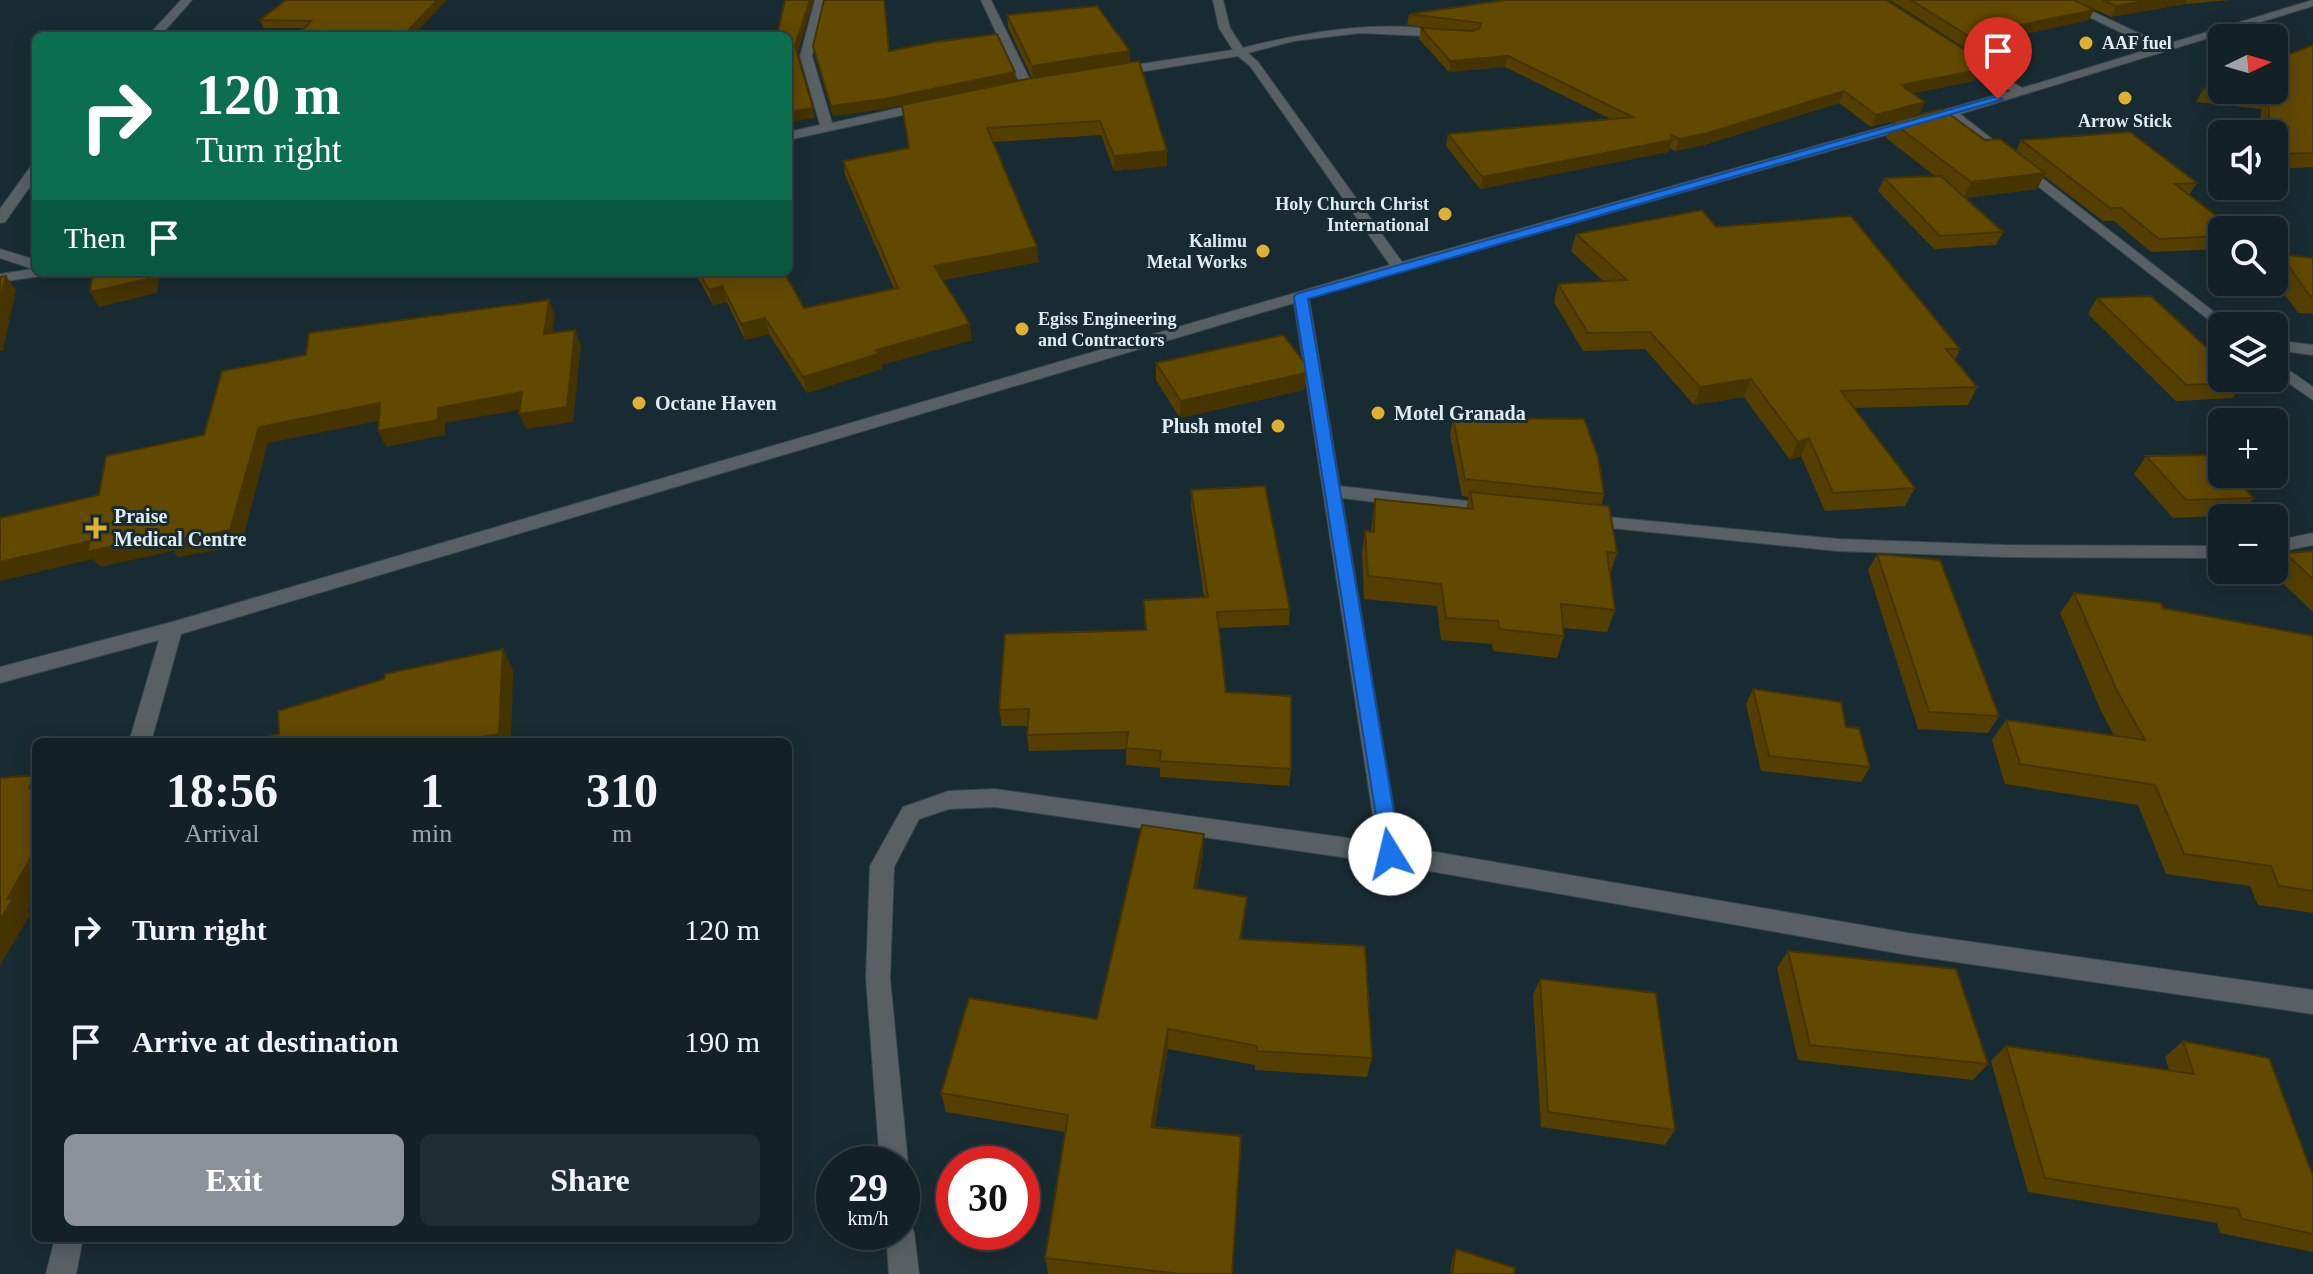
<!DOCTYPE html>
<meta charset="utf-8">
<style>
:root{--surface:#132026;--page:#202d32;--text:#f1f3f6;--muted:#9da3a7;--line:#323e43;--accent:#8c9099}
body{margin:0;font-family:"Times New Roman",serif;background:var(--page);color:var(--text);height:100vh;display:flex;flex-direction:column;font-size:30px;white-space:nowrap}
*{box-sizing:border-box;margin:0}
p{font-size:26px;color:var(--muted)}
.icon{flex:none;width:44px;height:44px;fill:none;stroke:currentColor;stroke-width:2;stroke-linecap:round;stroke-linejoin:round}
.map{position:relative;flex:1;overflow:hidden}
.details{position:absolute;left:32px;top:738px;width:760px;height:504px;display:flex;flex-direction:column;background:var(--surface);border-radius:12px;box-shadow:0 4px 20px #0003,0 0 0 2px var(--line)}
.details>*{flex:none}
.guide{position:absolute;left:32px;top:32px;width:760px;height:244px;border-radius:12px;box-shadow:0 4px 20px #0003,0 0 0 2px var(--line);background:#0b6e4f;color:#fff;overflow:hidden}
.needle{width:52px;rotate:85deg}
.tools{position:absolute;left:2208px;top:24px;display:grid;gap:16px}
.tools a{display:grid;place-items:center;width:80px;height:80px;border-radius:12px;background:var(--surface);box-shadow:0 4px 20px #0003,0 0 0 2px var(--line);font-size:40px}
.speed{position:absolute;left:816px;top:1146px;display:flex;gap:16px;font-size:40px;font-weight:700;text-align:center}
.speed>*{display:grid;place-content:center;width:104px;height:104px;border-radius:50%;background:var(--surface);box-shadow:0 4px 20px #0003,0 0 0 2px var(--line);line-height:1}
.speed small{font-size:20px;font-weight:400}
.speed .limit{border:12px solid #d22;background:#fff;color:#111}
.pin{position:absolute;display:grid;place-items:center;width:68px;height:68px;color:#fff;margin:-82px -34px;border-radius:50% 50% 50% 0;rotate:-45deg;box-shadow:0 0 8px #0007}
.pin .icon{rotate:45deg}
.me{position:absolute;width:88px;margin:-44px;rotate:351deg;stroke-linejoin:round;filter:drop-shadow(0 0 6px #0008)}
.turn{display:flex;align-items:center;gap:28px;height:168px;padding:0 32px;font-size:36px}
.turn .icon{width:104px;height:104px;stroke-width:2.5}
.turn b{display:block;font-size:56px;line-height:68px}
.then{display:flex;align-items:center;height:76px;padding:0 32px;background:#0003;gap:16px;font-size:30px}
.eta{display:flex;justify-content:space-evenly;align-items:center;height:136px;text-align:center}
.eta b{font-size:48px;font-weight:600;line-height:56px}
.action{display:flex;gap:16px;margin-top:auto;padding:16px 32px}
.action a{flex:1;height:92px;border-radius:12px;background:var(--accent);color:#fff;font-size:32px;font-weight:600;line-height:92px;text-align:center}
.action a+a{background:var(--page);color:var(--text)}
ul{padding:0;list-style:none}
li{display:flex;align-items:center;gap:24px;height:112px;padding:0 32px}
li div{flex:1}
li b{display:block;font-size:30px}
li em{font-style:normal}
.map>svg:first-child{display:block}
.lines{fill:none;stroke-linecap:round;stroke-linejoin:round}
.minor-casing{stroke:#35464d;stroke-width:2}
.minor{fill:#586064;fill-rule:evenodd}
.wall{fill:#543f00}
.shaded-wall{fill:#453300}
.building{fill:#624900;stroke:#453300;stroke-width:2}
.route{fill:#1a73e8;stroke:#114b97;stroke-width:2}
.poi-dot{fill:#e0b034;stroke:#192b32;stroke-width:3}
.labels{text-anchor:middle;stroke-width:6;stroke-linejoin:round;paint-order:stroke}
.far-poi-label{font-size:18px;font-weight:bold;fill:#e1ecf1;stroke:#192b32;text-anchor:start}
.poi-label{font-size:20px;font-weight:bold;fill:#e1ecf1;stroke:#192b32;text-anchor:start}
</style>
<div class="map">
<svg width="2313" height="1274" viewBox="0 0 2313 1274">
<rect width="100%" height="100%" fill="#192b32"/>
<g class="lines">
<defs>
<g id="minor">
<path d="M181 0H192L160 36H148Z"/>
<path d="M815 0H825L812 56 832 123 926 102 932 106 930 109 788 140V132L820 125 800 56Z"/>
<path d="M981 0H991L1033 86 1031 89 1021 86Z"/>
<path d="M1213 0H1223L1230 28 1243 48C1310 31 1382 19 1451 32L1453 34 1447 37 1360 33 1294 41 1248 53 1258 62 1402 262 2011 91 1953 53V49H1961L2022 88 2153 48 2054 0H2068L2164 45 2313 0V6L1960 114 2232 326H2222V330L1949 117 1309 298 1340 486 1492 504 1501 510 1492 516 1342 498 1400 846 1908 933 2313 990V1014L1908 955 1390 864 995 807 949 809 919 819 894 867 890 978 908 1164 902 1175V1164H880L866 978 870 866 903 807 949 791 995 789 1377 842 1294 303 181 634 151 742H129L159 640 0 683V667L172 622 1390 265 1250 66 1238 56 1115 76 1109 72 1115 68 1233 50 1219 28Z"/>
<path d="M36 165V178L5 222 0 223V209L31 166Z"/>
<path d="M0 249 36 260V272H48L41 276 0 282V274L33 269 0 258Z"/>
<path d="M2274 340 2313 345V355L2274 350Z"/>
<path d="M2274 360 2313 387V400L2274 373Z"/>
<path d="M1587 515 1838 539 2004 545 2222 546V558L2004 557 1838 551 1581 525 1578 521Z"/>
<path d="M2313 533V545L2274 553V541Z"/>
<path d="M902 1218 910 1222 914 1232 919 1274H889L886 1232H902Z"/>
<path d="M55 1238H83L76 1274H46Z"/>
</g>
</defs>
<!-- minor casing -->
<use href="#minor" class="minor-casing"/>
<!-- minor -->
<use href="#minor" class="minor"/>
</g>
<!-- wall -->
<g class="wall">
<path d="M286 0 413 36 305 28H263L260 20Z"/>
<path d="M1890 0H2074L2089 20 1970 46 1968 50Z"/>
<path d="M2075 0H2231L2185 4 2111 17Z"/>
<path d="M1409 14 1974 81 1913 93 1920 113 1871 127 1839 103 1704 145 1675 151 1670 148 1668 152 1480 189 1446 146 1448 134 1611 119 1505 67 1449 72 1419 39 1421 28 1442 29 1407 25Z"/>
<path d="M1007 15 1130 51V63L1167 166 1114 171 1101 135 993 142 1039 262 943 280 972 340 881 365 882 369 807 393 769 334 745 340 727 302 713 305 695 272H784L804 308 894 289 845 175 843 161 908 148 902 105 833 116 813 46 889 51 1015 72 1016 81 1032 78 1008 27Z"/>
<path d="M2313 45V167L2274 169V134H2260L2261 109 2196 102 2204 88Z"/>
<path d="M1892 122 1985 140 2016 151 2021 140 2197 183 2189 195 2222 230V249L2151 252 2114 221H2103L2044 176 2037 189 1965 198 2003 232 1996 245 1934 249 1878 191 1884 178 1935 176 1886 138Z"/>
<path d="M1716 227 1960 349 1955 360 1977 387 1968 405 1855 408 1915 488 1905 506 1825 511 1801 456 1790 460 1744 397 1694 405 1645 349 1583 351 1554 302 1558 284 1604 282 1571 251 1576 234Z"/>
<path d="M2280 254 2313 258V314L2298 313 2274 279V263Z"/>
<path d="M2097 298 2244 382 2233 398 2176 401 2088 314Z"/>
<path d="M1156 363 1306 373 1304 390 1180 418 1156 380Z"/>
<path d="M1453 418 1604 494 1601 506 1617 553 1610 574 1615 610 1607 632 1563 628 1564 636 1557 658 1493 651 1492 644 1441 640 1437 606 1364 599 1362 554 1365 531 1371 532 1375 499 1466 508 1469 497 1462 496 1450 435Z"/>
<path d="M2146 456 2254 498 2240 515 2173 518 2134 474Z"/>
<path d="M1191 490 1290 609 1289 625 1219 628 1226 692 1291 769 1289 786 1160 777V768L1126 765V749L1029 751 1027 735 1028 726H1002L999 710 1145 630 1144 600 1204 597 1191 507Z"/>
<path d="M2313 551V612L2270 571 2274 570V566L2285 553Z"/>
<path d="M1877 554 1999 716 1988 733 1918 729 1868 570Z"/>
<path d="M2074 593 2163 608 2313 636V913L2258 905 2250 886 2166 874 2138 805 2005 784 1992 740 2006 720 2114 735 2101 711 2060 613Z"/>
<path d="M1753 689 1846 727 1870 767 1861 782 1761 771 1746 704Z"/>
<path d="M1203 855 1197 888 1245 917 1241 939 1372 1058 1367 1077 1255 1070V1065L1168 1049 1154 1127 1232 1274H1048L1045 1258 1065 1132 946 1112 941 1093 1097 1019Z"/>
<path d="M1788 951 1988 1064 1973 1080 1798 1060 1777 968Z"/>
<path d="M1540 979 1675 1130 1665 1145 1541 1127 1533 995Z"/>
<path d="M2183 1041 2313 1176V1252L2220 1233 2217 1223 2028 1192 1991 1061 2006 1046 2169 1070 2165 1057Z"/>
<path d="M1456 1249 1514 1274H1450L1453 1256Z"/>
</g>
<!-- shaded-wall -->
<g class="shaded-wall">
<path d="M437 0H447L413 36H403Z"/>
<path d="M810 0H814L797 55 795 46Z"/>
<path d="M2151 0H2187L2185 4 2111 17 2116 6Z"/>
<path d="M2094 10 2089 20 1970 46 1973 39 1971 35Z"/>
<path d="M1130 51V63L1033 79 1032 66Z"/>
<path d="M1508 56 1505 67 1449 72 1450 61Z"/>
<path d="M1979 70 1974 81 1897 97 1901 85Z"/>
<path d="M1015 72 1016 82 886 109 833 116 831 106Z"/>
<path d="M1844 91 1839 103 1704 145 1675 151 1679 139Z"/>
<path d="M1925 102 1920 113 1871 127 1876 115Z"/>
<path d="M813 108 815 118 788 122V112Z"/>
<path d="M1672 140 1668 152 1480 189 1482 177Z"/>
<path d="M1167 151V166L1114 171V156Z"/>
<path d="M2045 173 2037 189 1964 198 1971 182Z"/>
<path d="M1037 247 1039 262 936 281 934 266Z"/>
<path d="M149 272H160L157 293 99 307 90 292Z"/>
<path d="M6 276 16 290 3 351H0V300Z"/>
<path d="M722 286 727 302 713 305 709 290Z"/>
<path d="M549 300 555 315 550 349 544 334Z"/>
<path d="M765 318 769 334 745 340 741 324Z"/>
<path d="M970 324 972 340 881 365 882 369 807 393 803 377 876 350Z"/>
<path d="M575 330 581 345 573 422 526 429 519 414Z"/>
<path d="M1306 373 1304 390 1180 418 1181 401Z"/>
<path d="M1751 379 1744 397 1694 405 1700 387Z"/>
<path d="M522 392 529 408 445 423V435L386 447 378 431 438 408Z"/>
<path d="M380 403 388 419 268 443 241 546 178 557 173 551 100 567 93 559 0 581V562L90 541 169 534 259 427Z"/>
<path d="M1809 438 1801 456 1790 460 1798 442Z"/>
<path d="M503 649 513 670 511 742H454Z"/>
<path d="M36 776V796L29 788Z"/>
<path d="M1204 834 1203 855 1193 909 1194 888Z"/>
<path d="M36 849V894L27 911 31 914 0 965V920L7 899Z"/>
<path d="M1247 897 1245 917 1238 959 1240 939Z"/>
<path d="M1168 1029V1049L1152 1145 1151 1127Z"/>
</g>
<!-- building -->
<g class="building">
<path d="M286 0H437L403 36H297L311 21 260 20Z"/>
<path d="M785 0H810L795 46 813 108 788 112V36H777Z"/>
<path d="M824 0H884L889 51 935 42 997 34 1015 72 884 99 831 106 813 46Z"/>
<path d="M1506 0H1886L1979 59V70L1901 85 1925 102 1876 115 1844 91 1708 133 1679 139 1671 135 1672 140 1482 177 1448 134 1633 117 1508 56 1450 61 1421 28 1473 31 1480 28 1481 23 1409 14Z"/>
<path d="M1911 0H2074L2094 10 1971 35 1973 39Z"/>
<path d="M2103 0H2151L2116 6Z"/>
<path d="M1097 6 1130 51 1032 66 1007 15Z"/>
<path d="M2313 45V153L2274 154V134H2269V95L2223 90H2274V60Z"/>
<path d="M1139 61 1167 151 1114 156 1100 121 987 128 1037 247 934 266 970 324 876 350 879 354 803 377 765 318 741 324 722 286 709 290 699 272H784L804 308 898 288 843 161 909 148 902 105 1027 79Z"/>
<path d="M2222 81V90L2204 88Z"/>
<path d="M1942 109 1985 140 2000 139 2045 173 1971 182 1892 122Z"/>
<path d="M2130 132 2197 183 2175 184 2235 230H2222V236L2159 239 2121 208H2110L2021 140Z"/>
<path d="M1941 176 2003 232 1940 236 1884 178Z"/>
<path d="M1702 210 1716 227 1851 216 1960 349H1946L1977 387 1841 391 1915 488 1833 493 1809 438 1798 442 1751 379 1700 387 1650 332 1588 333 1558 284 1627 280 1576 234Z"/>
<path d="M2280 254 2313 258V296H2310Z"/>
<path d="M93 272H149L148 279 90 292Z"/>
<path d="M6 276 0 300V277Z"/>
<path d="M2151 296 2222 362V378H2239L2244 382 2186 385 2097 298Z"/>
<path d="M549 300 544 334 575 330 567 407 519 414 522 392 438 408V420L378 431 380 403 259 427 230 530 167 542 169 534 87 552 90 541 0 562V518L99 495 106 456 204 435 222 371 306 355 309 333Z"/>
<path d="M1283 335 1305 363 1306 373 1181 401 1156 363Z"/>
<path d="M1453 418 1584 419 1598 457 1604 494 1465 479Z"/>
<path d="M2212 455 2222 465V474H2231L2254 498 2186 500 2146 456Z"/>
<path d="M1265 486 1290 609 1217 612 1226 692 1291 696V769L1160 761 1161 751 1126 748 1128 732 1027 735 1029 709 999 710 1005 634 1146 630 1144 600 1208 597 1191 490Z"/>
<path d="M1470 492 1609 506 1617 553 1607 552 1615 610 1561 604 1564 636 1499 629 1498 621 1446 618 1441 584 1368 576 1365 531 1374 532 1375 499 1473 509Z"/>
<path d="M2313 551V579L2285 553Z"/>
<path d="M1877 554 1940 560 1999 716 1929 712Z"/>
<path d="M2074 593 2161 603 2163 608 2313 636V891L2279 886 2271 866 2184 854 2155 785 2020 764 2006 720 2145 740 2117 691Z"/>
<path d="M503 649 499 734 454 742H383V738L370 742H245L279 734 278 711 384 679 385 674Z"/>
<path d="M1753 689 1841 702 1846 727 1859 728 1870 767 1769 756Z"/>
<path d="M36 775 29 788H36V849L7 899H13L0 920V778Z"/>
<path d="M1142 825 1204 834 1194 888 1247 897 1240 939 1365 946 1372 1058 1257 1051V1046L1168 1029 1151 1127 1241 1136 1232 1274H1181L1045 1258 1068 1115 941 1093 969 998 1097 1019Z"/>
<path d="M1788 951 1956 969 1988 1064 1810 1045Z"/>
<path d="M1540 979 1656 993 1675 1130 1548 1112Z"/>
<path d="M2183 1041 2269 1058 2313 1176V1234L2242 1219 2238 1209 2045 1178 2006 1046 2194 1074Z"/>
<path d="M1456 1249 1515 1268 1514 1274H1452Z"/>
</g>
<!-- route -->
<path class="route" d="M1994 97 2004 99 1308 299 1401 854 1398 860 1390 863 1383 860 1294 297 1296 294Z"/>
<!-- markers -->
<g class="poi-dot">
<circle cx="2086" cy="43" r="8"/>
<circle cx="2125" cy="98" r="8"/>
<circle cx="1445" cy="214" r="8"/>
<circle cx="1263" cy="251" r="8"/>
<circle cx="1022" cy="329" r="8"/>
<circle cx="639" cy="403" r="8"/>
<circle cx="1378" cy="413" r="8"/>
<circle cx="1278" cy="426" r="8"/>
<path d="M92 516h8v8h8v8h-8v8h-8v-8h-8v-8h8z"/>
</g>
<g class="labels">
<!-- far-poi labels -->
<g class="far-poi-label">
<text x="2102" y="49">AAF fuel</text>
<text x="2125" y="127" text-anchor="middle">Arrow Stick</text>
<text x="1429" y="210" text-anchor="end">Holy Church Christ<tspan x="1429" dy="21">International</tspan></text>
<text x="1247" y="247" text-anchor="end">Kalimu<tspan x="1247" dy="21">Metal Works</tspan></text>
<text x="1038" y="325">Egiss Engineering<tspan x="1038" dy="21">and Contractors</tspan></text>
</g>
<!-- poi labels -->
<g class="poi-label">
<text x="655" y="410">Octane Haven</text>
<text x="1394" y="420">Motel Granada</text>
<text x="1262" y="433" text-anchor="end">Plush motel</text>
<text x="114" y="523">Praise<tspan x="114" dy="23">Medical Centre</tspan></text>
</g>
</g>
</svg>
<div class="tools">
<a><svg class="needle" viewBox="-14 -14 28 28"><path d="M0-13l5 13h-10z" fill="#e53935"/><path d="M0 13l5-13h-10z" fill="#9da3a7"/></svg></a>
<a><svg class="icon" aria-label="sound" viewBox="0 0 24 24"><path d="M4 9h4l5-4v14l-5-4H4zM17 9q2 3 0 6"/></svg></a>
<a><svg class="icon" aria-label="search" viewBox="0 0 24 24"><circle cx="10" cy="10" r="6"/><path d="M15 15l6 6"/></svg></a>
<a><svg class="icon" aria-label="layers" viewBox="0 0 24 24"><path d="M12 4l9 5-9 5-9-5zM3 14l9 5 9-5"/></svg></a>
<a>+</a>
<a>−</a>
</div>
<div class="speed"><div>29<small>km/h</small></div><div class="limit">30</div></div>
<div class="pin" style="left:1998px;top:99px;background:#d93025"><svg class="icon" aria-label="arrive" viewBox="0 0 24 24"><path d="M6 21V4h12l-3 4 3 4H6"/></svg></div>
<svg class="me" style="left:1390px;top:854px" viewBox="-20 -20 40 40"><circle r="19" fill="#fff"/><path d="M0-13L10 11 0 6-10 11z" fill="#1a73e8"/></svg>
<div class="guide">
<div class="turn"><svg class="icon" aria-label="right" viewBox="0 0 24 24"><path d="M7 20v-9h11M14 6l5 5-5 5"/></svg><div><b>120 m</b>Turn right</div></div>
<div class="then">Then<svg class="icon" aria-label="arrive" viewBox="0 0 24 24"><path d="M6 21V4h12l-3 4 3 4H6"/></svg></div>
</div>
<section class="details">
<div class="eta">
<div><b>18:56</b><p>Arrival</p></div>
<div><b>1</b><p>min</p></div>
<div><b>310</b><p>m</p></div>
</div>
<ul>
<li><svg class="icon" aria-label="right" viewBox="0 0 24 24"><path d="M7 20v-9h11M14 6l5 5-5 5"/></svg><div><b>Turn right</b></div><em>120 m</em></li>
<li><svg class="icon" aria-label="arrive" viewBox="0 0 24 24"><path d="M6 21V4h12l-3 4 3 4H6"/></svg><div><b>Arrive at destination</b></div><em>190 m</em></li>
</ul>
<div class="action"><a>Exit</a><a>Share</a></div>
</section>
</div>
